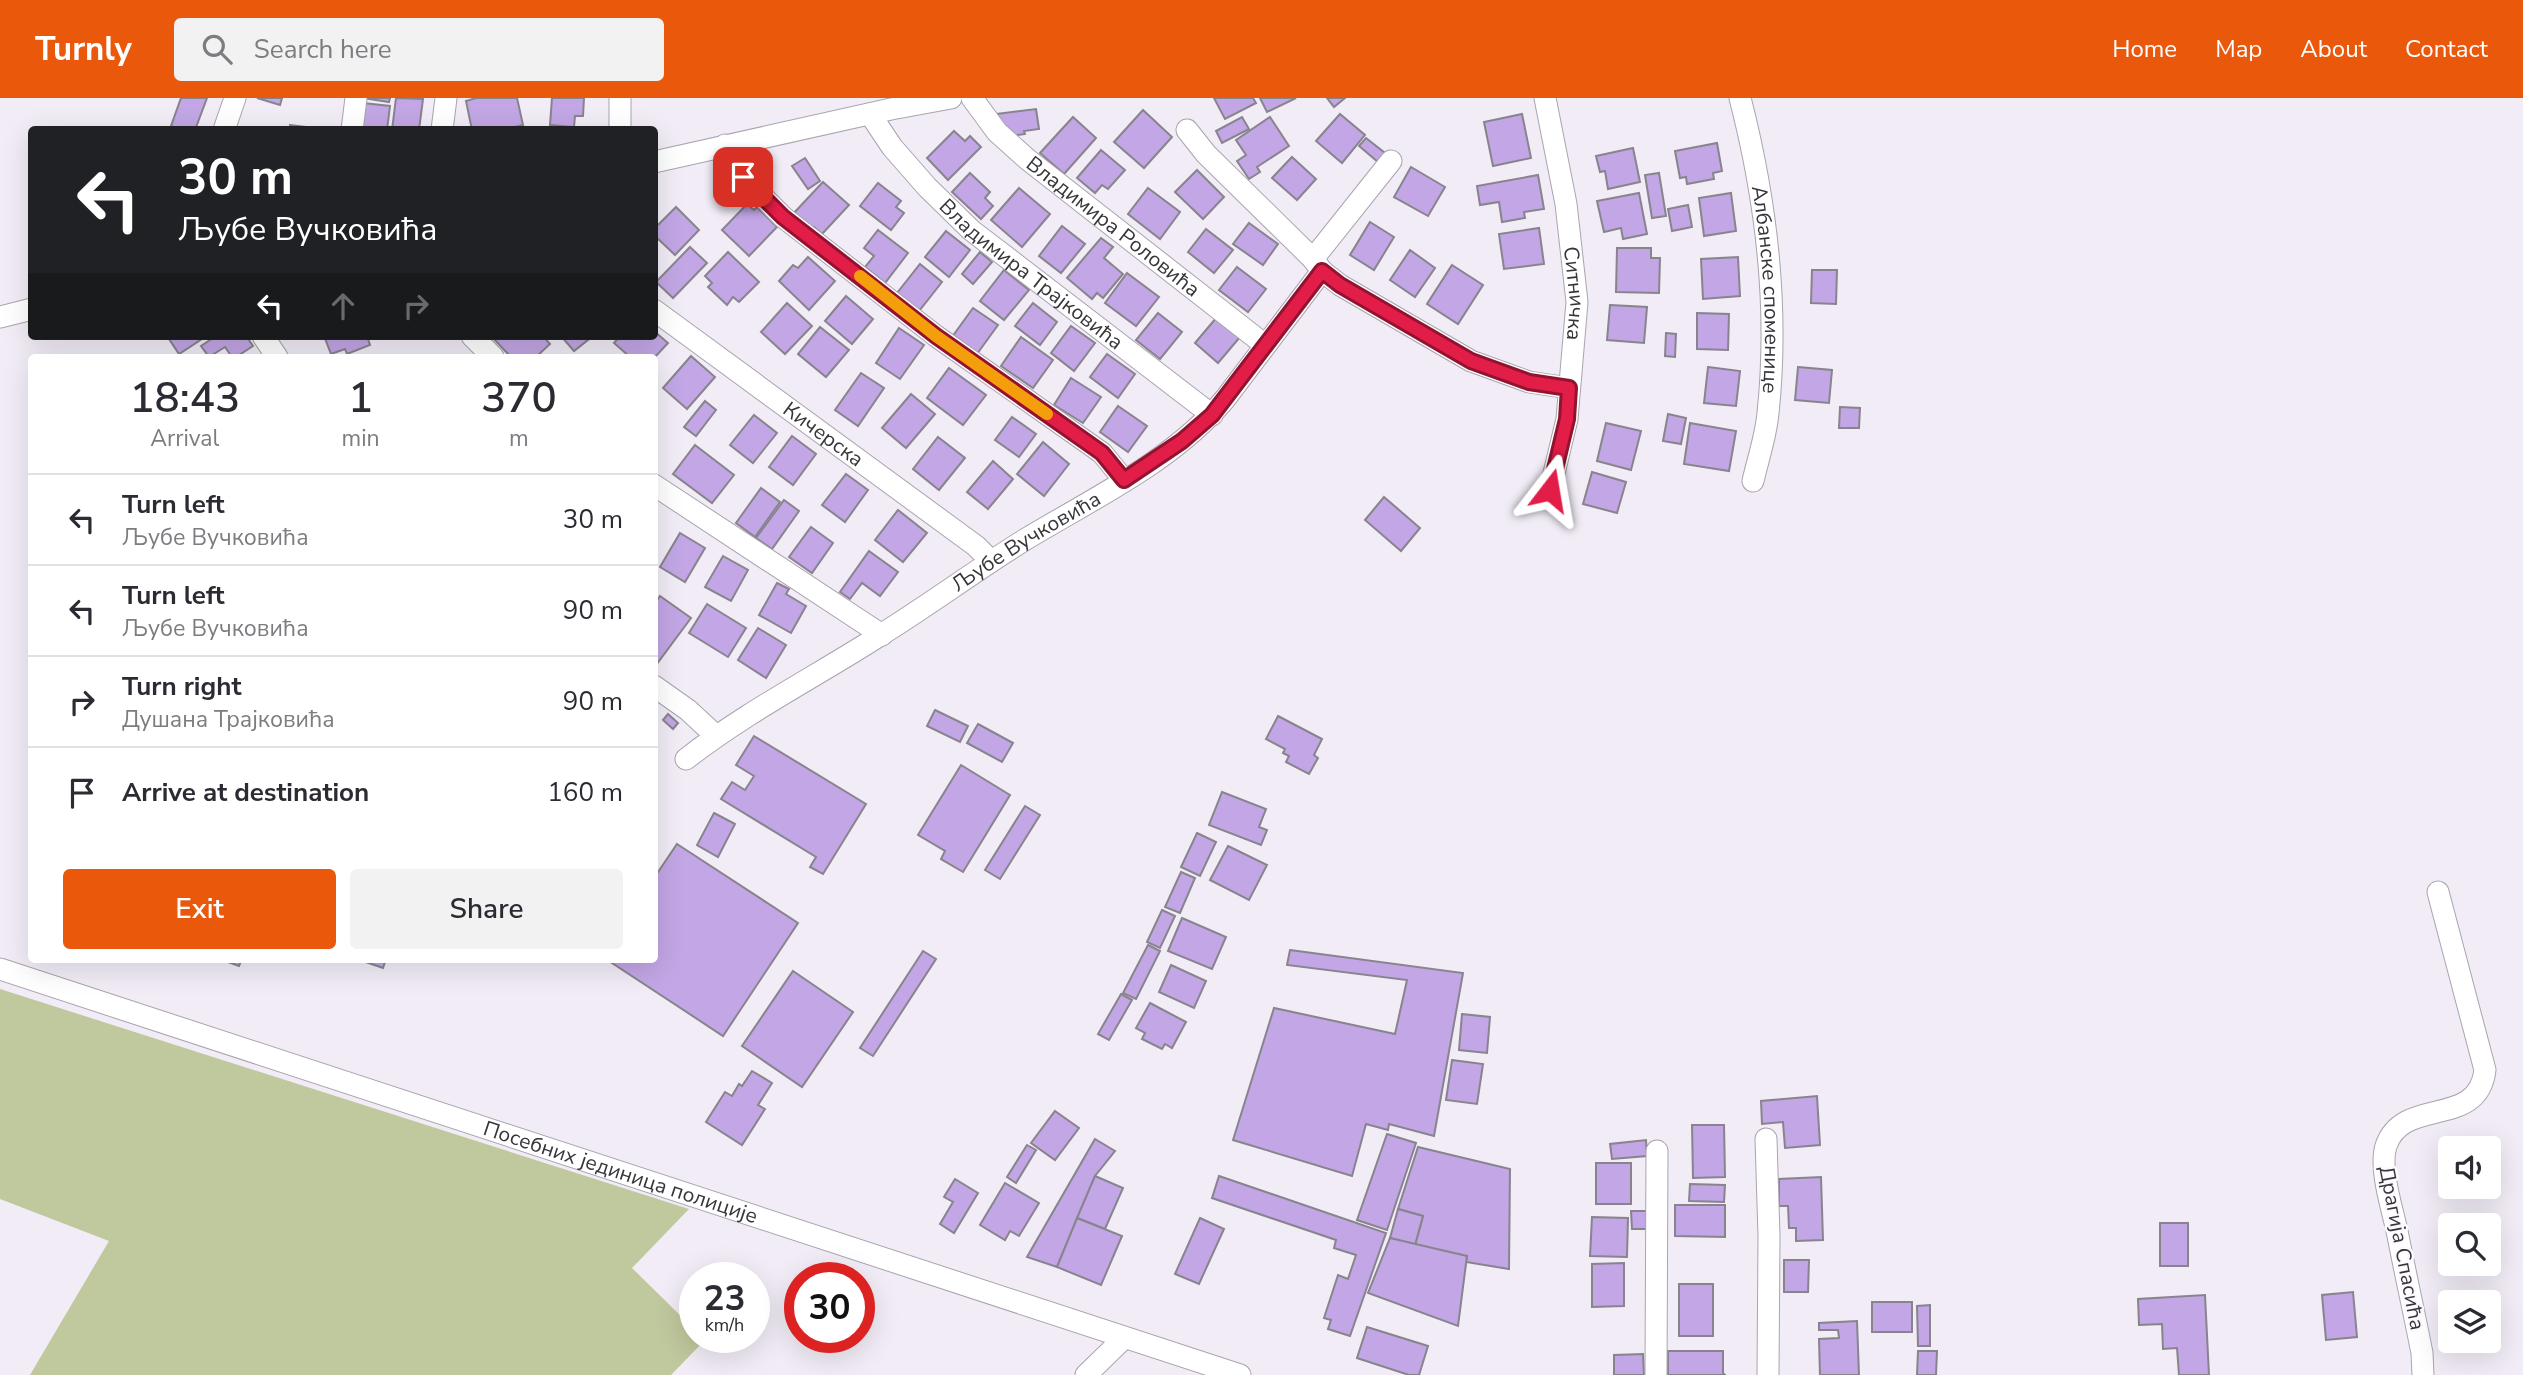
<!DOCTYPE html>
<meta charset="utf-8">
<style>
:root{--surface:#fff;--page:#f2f2f3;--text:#2b2b33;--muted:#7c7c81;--line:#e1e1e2;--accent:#ea580c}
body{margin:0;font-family:"Nunito Sans",sans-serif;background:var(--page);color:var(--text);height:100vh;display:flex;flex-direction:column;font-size:26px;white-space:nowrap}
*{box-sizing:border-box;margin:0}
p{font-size:23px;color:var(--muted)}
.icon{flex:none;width:38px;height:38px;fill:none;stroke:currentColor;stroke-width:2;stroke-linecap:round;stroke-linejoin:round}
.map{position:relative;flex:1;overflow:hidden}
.drawer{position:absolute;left:28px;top:256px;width:630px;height:609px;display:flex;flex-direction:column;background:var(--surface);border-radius:7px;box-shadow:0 7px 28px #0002}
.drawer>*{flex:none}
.guide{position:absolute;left:28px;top:28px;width:630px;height:214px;border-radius:7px;box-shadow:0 7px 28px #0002;background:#202124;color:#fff;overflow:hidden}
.fabs{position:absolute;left:2438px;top:1038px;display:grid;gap:14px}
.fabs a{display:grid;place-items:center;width:63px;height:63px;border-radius:7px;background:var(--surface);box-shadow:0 7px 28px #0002;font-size:35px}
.speed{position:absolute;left:679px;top:1164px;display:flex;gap:14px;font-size:35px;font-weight:700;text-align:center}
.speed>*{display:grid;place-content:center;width:91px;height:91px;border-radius:50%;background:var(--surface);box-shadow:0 7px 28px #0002;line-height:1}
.speed small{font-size:18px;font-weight:400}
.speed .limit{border:10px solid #d22;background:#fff;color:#111}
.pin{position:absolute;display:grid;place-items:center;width:60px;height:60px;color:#fff;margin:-30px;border-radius:14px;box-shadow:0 4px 10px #0006}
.me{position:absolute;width:77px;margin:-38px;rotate:14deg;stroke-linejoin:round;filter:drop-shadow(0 0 5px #0008)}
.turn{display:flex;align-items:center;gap:24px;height:147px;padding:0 35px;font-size:32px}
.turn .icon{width:91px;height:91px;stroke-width:2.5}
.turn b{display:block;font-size:49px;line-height:60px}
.lanes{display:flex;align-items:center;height:66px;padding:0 35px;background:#0003;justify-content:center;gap:35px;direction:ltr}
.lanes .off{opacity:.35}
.eta{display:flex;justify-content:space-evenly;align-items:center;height:119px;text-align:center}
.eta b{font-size:42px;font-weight:600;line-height:49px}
.cta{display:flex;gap:14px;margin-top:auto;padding:14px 35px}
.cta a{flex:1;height:80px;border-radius:7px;background:var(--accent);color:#fff;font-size:28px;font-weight:600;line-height:80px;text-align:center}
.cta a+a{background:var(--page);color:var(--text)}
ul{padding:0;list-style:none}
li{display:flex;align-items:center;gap:21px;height:91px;padding:0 35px;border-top:2px solid var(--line)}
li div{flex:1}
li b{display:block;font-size:26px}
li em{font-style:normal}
header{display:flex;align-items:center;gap:42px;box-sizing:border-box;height:98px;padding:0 35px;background:var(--accent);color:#fff}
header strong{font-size:33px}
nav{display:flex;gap:38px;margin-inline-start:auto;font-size:24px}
.search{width:490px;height:63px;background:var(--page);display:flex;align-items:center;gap:18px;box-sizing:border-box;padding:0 24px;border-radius:7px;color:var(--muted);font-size:26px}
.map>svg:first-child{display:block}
.green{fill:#c0c89e}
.building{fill:#c2a6e5;stroke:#88848d;stroke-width:2}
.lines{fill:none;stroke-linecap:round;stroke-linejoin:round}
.minor-casing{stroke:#a9a4ae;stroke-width:23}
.minor{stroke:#fff;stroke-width:21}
.route-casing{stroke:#92132f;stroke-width:18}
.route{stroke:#e11d48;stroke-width:12}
.slow{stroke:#f59e0b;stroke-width:12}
.labels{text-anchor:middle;stroke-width:5;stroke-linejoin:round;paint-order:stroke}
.street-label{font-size:21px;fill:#373539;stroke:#fcfaff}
</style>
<header>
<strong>Turnly</strong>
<div class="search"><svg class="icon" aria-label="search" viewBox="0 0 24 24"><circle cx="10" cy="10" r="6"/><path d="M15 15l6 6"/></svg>Search here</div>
<nav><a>Home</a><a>Map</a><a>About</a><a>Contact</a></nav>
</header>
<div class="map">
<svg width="2523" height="1277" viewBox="0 0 2523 1277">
<rect width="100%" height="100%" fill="#f1ecf6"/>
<!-- green -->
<path class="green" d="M0 891 689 1111 632 1170 695 1232V1239H702L705 1242 671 1277H30L109 1143 0 1101Z"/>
<!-- building -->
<g class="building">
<path d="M181 0H207L195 32H179L171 28Z"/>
<path d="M257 0H282L280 7Z"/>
<path d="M363 0H390L389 4Z"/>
<path d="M396 0 423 1 419 32H392Z"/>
<path d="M517 0 523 27 501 32H472L466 3 476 0Z"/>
<path d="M552 0H584L583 18H575L574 29 550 27Z"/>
<path d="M1214 0H1253L1256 5 1225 21Z"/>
<path d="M1260 0H1296L1267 14Z"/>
<path d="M1327 0H1345L1334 9Z"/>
<path d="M363 5 390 8 387 32H359Z"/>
<path d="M1036 11 1039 31 1024 33 1025 36 1011 38 996 16Z"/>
<path d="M1143 12 1172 39 1144 70 1114 44Z"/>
<path d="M1340 16 1365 37 1342 65 1316 43Z"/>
<path d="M1522 16 1531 60 1493 68 1484 24Z"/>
<path d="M1073 19 1096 40 1064 76 1040 55Z"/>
<path d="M1242 19 1249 31 1222 45 1216 33Z"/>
<path d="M1270 19 1289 48 1257 69 1260 74 1249 81 1237 63 1246 57 1236 42Z"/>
<path d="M290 27 330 32H290Z"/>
<path d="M954 33 965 43 970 38 981 49 948 82 927 60Z"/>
<path d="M1366 40 1385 55 1378 64 1359 48Z"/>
<path d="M1717 45 1722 73 1713 75 1714 81 1687 86 1686 79 1680 80 1675 53Z"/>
<path d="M1633 50 1640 84 1608 91 1605 73 1600 74 1596 58Z"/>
<path d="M1101 52 1125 72 1108 91 1102 87 1095 95 1077 80Z"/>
<path d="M1292 59 1316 81 1297 102 1272 80Z"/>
<path d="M805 60 820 83 808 91 792 68Z"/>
<path d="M1411 69 1445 89 1428 118 1394 99Z"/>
<path d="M1197 72 1224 99 1203 121 1175 94Z"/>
<path d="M970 75 990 94 985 100 993 108 981 121 952 94Z"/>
<path d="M1659 75 1666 118 1652 120 1645 77Z"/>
<path d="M1538 77 1544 111 1524 114 1525 120 1502 124 1499 104 1480 107 1477 88Z"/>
<path d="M823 84 849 107 822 136 814 129 810 133 792 117Z"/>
<path d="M878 85 901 103 896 109 904 115 891 132 860 108Z"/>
<path d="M1019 90 1050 116 1022 149 991 122Z"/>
<path d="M1148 90 1180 114 1160 141 1128 116Z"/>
<path d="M1639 95 1647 136 1623 141 1621 130 1604 134 1597 103Z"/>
<path d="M1731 95 1736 133 1704 138 1699 100Z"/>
<path d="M747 106 754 112 757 109 777 129 749 158 722 132Z"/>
<path d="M1688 107 1692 129 1672 133 1668 111Z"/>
<path d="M676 109 699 132 675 157 654 137V131Z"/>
<path d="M1370 124 1394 139 1374 172 1350 157Z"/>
<path d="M1249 125 1278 146 1263 167 1233 146Z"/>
<path d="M1062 128 1085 146 1061 175 1039 158Z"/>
<path d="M1539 130 1544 166 1504 171 1499 136Z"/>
<path d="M1206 131 1233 152 1214 175 1188 154Z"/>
<path d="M878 132 908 155 885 185 865 169 874 158 864 150Z"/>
<path d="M946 133 970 152 949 179 925 159Z"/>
<path d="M1101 140 1113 149 1104 160 1123 176 1103 200 1097 195 1092 201 1067 180Z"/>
<path d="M690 149 707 165 673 200 656 184Z"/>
<path d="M1617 150H1651V160H1660L1659 195 1616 194Z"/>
<path d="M1410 152 1435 170 1415 199 1390 182Z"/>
<path d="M728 154 759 184 739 204 733 199 727 207 708 189 712 185 705 178Z"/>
<path d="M980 154 992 164 973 186 962 176Z"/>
<path d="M808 159 835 183 809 212 779 183 793 167 798 170Z"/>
<path d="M1738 159 1740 198 1703 201 1701 161Z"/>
<path d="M920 166 942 184 919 213 897 195Z"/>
<path d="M1452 167 1483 187 1458 226 1427 206Z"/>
<path d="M1237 169 1266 191 1248 214 1219 192Z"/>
<path d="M1004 172 1029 192 1004 222 980 203Z"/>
<path d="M1812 172H1837L1836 206 1811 205Z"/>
<path d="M1127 175 1159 199 1136 228 1105 205Z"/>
<path d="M846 198 873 221 852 246 825 223Z"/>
<path d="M787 205 812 228 785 256 761 234Z"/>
<path d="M1033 205 1057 224 1040 247 1015 228Z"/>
<path d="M1610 207 1647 209 1644 245 1607 242Z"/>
<path d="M973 210 998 227 977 256 952 239Z"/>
<path d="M1158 215 1182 234 1160 261 1136 242Z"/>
<path d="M1697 215 1729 216 1728 252 1697 251Z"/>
<path d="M1217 219 1240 239 1218 265 1195 245Z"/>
<path d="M1071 228 1095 245 1074 273 1051 255Z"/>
<path d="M820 229 849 252 826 279 798 256Z"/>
<path d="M899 230 924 247 900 281 876 265Z"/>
<path d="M654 233 668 245 654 260 630 259 614 245 620 238H654Z"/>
<path d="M1666 235 1676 236 1675 259 1665 258Z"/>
<path d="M167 238H200L202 241 179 256Z"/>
<path d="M216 238H246L253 248 236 259H232L225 249 209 259 201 248Z"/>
<path d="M324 238H367L370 247 347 256 345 251 331 256Z"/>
<path d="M491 238H543L550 246 536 259H511Z"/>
<path d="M561 238H593L574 253Z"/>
<path d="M1021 239 1053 262 1033 290 1001 268Z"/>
<path d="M1107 256 1135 276 1118 300 1090 279Z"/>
<path d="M691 258 715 279 687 311 663 290Z"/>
<path d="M1708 269 1740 273 1736 308 1704 305Z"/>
<path d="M1798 269 1832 272 1829 305 1795 302Z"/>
<path d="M949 270 986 297 963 327 927 300Z"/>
<path d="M861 275 884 290 858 328 835 312Z"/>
<path d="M1071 280 1101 299 1083 325 1054 307Z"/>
<path d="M911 296 935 316 906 350 882 330Z"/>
<path d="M705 303 716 312 696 338 684 329Z"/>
<path d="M1118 308 1147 328 1128 354 1100 334Z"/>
<path d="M1840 309 1860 310 1859 330H1839Z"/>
<path d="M1668 316 1686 320 1681 346 1663 343Z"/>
<path d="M754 317 777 335 753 365 730 347Z"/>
<path d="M1012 319 1036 336 1019 359 995 342Z"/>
<path d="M1606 325 1641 333 1631 372 1597 363Z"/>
<path d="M1690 325 1736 333 1729 373 1684 366Z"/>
<path d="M792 338 816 356 793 387 769 369Z"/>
<path d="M938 339 965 360 939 392 913 371Z"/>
<path d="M1043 344 1069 366 1044 398 1017 376Z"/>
<path d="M695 347 734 377 712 405 673 376Z"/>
<path d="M993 363 1013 381 988 411 967 394Z"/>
<path d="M1592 374 1626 384 1617 415 1583 406Z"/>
<path d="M846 376 868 392 845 424 822 407Z"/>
<path d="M761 390 780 404 755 439 736 425Z"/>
<path d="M1384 399 1420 430 1401 453 1365 422Z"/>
<path d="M784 402 799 413 772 451 756 440Z"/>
<path d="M898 412 927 435 903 464 875 442Z"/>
<path d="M811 429 833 445 812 475 789 459Z"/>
<path d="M680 435 705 450 685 484 660 469Z"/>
<path d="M869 453 898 474 880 498 862 485 850 501 840 494Z"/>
<path d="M723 458 748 472 731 503 705 489Z"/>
<path d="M777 485 789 491 786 496 806 508 791 535 759 517Z"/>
<path d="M660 498 691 520 656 567 654 506Z"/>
<path d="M707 506 746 530 728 559 689 535Z"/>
<path d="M758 530 786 547 766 580 738 562Z"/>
<path d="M935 612 968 628 960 644 927 628Z"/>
<path d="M668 616 678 625 673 631 663 622Z"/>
<path d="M1278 618 1322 641 1314 657 1318 660 1309 676 1286 664 1289 658 1283 655 1285 651 1266 641Z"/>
<path d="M978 626 1013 645 1002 664 967 645Z"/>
<path d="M754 638 866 706 823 776 810 769 816 759 721 701 732 684 745 692 754 678 736 667Z"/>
<path d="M961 667 1010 697 963 774 941 761 945 753 918 737Z"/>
<path d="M1222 694 1266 711 1259 729 1267 732 1261 747 1209 727Z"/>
<path d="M1025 708 1040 717 1000 781 985 772Z"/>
<path d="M714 715 735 726 718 759 697 747Z"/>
<path d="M1197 735 1216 744 1200 778 1181 769Z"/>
<path d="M677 746 798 825 723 938 606 861H654V780Z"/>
<path d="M1228 748 1267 767 1249 802 1210 782Z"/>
<path d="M1181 774 1195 780 1180 815 1165 809Z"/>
<path d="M1162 812 1175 818 1160 850 1147 844Z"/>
<path d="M1182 820 1226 839 1212 871 1168 853Z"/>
<path d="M1148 847 1160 853 1136 901 1123 895Z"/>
<path d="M1290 852 1463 875 1434 1038 1389 1026 1388 1032 1366 1026 1352 1078 1233 1042 1274 910 1395 936 1407 882 1287 867Z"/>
<path d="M923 853 936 861 873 958 860 950Z"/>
<path d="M220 861H242L239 868Z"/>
<path d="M357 861H386L383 870Z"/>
<path d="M1171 867 1206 883 1194 910 1159 894Z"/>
<path d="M793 873 853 914 802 989 742 948Z"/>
<path d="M1121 896 1132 902 1109 942 1098 936Z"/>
<path d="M1150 905 1186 924 1172 950 1165 946 1162 951 1142 941 1145 935 1136 930Z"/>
<path d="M1462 916 1490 919 1487 955 1459 952Z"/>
<path d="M1452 962 1483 966 1477 1006 1446 1002Z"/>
<path d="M752 973 772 985 758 1007 765 1011 742 1047 706 1024 725 994 732 998 739 986 742 988Z"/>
<path d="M1817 998 1820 1047 1785 1050 1783 1024 1762 1026 1761 1003Z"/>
<path d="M1055 1013 1079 1030 1055 1062 1031 1045Z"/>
<path d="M1692 1027H1724L1725 1079 1693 1080Z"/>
<path d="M1387 1036 1416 1045 1387 1132 1357 1122Z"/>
<path d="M1095 1041 1115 1053 1095 1078 1057 1169 1027 1159Z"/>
<path d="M1646 1042 1647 1058 1612 1061 1610 1046Z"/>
<path d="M1027 1047 1036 1052 1016 1085 1007 1079Z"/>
<path d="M1418 1049 1510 1071 1509 1171 1466 1164 1467 1158 1415 1147 1423 1118 1398 1111Z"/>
<rect x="1596" y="1065" width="35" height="41"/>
<path d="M1095 1078 1123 1090 1105 1131 1077 1120Z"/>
<path d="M1219 1078 1386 1135 1350 1238 1328 1231 1331 1222 1324 1220 1338 1177 1348 1181 1356 1157 1334 1150 1336 1142 1212 1100Z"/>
<path d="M1821 1079 1823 1142 1796 1143V1130H1789L1788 1108H1779V1081Z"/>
<path d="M955 1081 978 1095 954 1135 940 1126 953 1104 944 1099Z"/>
<path d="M1005 1085 1039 1105 1019 1138 1010 1133 1005 1142 980 1127Z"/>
<path d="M1690 1086 1725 1087 1724 1104 1689 1103Z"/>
<path d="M1675 1107H1725V1139L1675 1138Z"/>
<path d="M1398 1111 1423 1118 1415 1147 1390 1140Z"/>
<path d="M1631 1113H1649V1131H1632Z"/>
<path d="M1592 1119 1628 1120 1627 1159 1590 1158Z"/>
<path d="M1077 1120 1122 1138 1101 1187 1057 1169Z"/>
<path d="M1200 1120 1224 1131 1199 1186 1175 1176Z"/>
<rect x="2160" y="1125" width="28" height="43"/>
<path d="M1390 1140 1467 1158 1458 1228 1368 1195Z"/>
<path d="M1784 1162H1809L1808 1194H1784Z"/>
<path d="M1624 1165V1208L1592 1209V1166Z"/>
<rect x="1679" y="1186" width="34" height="52"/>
<path d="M2353 1194 2357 1239 2326 1242 2322 1197Z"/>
<path d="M2205 1197 2209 1277H2179L2177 1250 2163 1251 2162 1226 2139 1227 2138 1201Z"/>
<rect x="1872" y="1204" width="40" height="30"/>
<path d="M1930 1207V1248H1918L1917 1208Z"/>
<path d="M1857 1223 1859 1277H1820L1819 1241 1839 1240 1838 1232H1819V1225Z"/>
<path d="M1367 1229 1428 1248 1419 1277H1409L1357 1260Z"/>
<path d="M1668 1253H1723V1275L1725 1277H1668Z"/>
<path d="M1918 1253H1937L1936 1277H1917Z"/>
<path d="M1643 1256 1644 1277H1614V1257Z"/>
</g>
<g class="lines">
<defs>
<g id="minor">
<path id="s1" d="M972 0 997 34 1027 61 1265 247"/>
<path id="s2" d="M1545 0 1566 106 1577 204 1567 321 1550 392"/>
<path id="s3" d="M1740 0C1766 101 1779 211 1768 315 1766 338 1758 361 1753 383"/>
<path id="s4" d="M870 16 892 49 927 89 971 132 1212 317"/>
<path d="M224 32 235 0"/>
<path d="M352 32 356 0"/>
<path d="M442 32 446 0"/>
<path d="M620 32V0"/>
<path d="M1187 32 1206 56 1313 161"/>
<path d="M725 47 743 79 783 119 936 238 1102 355 1124 382"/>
<path d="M654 64 891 11 951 0"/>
<path d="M1322 173 1340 187 1471 263 1529 284 1569 290"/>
<path id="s5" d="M654 212 976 448 991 463"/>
<path d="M0 219 32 211"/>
<path d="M263 238 277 259"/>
<path d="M472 238 493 259"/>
<path d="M654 387 882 537"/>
<path d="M654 588 688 612 716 638"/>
<path id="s6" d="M686 661C746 614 815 579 879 538 929 507 976 472 1026 441 1094 400 1173 363 1225 301L1322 173 1313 161 1391 63"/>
<path id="s7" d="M0 871 1240 1277"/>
<path d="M1766 1041 1769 1138 1768 1277"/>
<path d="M1086 1277 1124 1240"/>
<path d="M1656 1277 1657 1053"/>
<path d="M2423 1277 2422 1255C2414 1214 2405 1174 2397 1133 2392 1110 2379 1070 2386 1048 2403 997 2478 1032 2485 972L2438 794"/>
</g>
</defs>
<!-- minor casing -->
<use href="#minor" class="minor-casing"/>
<!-- minor -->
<use href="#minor" class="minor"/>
</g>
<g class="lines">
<defs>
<path id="route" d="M743 79 783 119 936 238 1102 355 1124 382 1182 343 1212 317 1322 173 1340 187 1471 263 1529 284 1569 290 1567 321 1550 392"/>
</defs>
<!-- route casing -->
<use href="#route" class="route-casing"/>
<!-- route -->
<use href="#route" class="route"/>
<!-- slow -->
<path class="slow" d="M860 178 936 238 1047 316"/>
</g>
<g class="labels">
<!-- street labels -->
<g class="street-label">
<text dy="7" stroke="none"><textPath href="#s1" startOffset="192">Владимира Роловића</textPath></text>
<text dy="7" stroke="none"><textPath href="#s4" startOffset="229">Владимира Трајковића</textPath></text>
<text dy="7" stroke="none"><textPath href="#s3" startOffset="194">Албанске споменице</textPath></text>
<text dy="7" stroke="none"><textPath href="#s2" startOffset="198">Ситничка</textPath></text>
<text dy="7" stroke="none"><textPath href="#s5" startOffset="210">Кичерска</textPath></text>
<text dy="7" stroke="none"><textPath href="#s6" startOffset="404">Љубе Вучковића</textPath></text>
<text dy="7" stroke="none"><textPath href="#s7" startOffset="653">Посебних јединица полиције</textPath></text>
<text transform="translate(2402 1150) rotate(79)" y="7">Драгија Спасића</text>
</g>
</g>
</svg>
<div class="fabs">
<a><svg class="icon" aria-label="sound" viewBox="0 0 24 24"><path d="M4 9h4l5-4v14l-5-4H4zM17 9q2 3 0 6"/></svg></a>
<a><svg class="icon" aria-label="search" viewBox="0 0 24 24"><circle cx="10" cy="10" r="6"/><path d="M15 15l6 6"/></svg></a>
<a><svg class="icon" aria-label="layers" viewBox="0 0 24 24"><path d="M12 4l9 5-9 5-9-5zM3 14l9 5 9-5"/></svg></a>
</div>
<div class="speed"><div>23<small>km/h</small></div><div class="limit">30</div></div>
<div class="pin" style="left:743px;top:79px;background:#d93025"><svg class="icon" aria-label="arrive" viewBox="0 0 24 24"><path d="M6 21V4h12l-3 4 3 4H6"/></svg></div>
<svg class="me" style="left:1550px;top:392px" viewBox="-20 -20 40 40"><path d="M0-17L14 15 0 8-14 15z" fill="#e11d48" stroke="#fff" stroke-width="4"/></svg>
<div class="guide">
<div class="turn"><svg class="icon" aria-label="left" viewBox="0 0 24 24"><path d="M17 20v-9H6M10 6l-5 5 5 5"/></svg><div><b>30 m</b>Љубе Вучковића</div></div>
<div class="lanes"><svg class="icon" aria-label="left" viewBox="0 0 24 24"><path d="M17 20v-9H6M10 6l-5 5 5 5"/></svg><svg class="icon off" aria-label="ahead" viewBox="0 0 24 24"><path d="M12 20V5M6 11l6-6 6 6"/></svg><svg class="icon off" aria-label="right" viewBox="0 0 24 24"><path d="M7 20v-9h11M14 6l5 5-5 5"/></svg></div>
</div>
<section class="drawer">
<div class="eta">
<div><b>18:43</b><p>Arrival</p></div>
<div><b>1</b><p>min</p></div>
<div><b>370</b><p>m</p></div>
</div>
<ul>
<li><svg class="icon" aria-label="left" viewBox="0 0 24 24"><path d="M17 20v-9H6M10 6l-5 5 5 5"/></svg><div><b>Turn left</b><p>Љубе Вучковића</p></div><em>30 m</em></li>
<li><svg class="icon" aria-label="left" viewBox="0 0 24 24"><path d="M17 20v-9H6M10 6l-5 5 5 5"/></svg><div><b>Turn left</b><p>Љубе Вучковића</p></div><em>90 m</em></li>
<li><svg class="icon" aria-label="right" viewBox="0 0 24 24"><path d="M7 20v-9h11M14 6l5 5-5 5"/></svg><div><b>Turn right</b><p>Душана Трајковића</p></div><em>90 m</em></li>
<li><svg class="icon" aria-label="arrive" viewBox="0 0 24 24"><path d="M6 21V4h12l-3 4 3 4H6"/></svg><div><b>Arrive at destination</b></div><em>160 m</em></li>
</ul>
<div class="cta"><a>Exit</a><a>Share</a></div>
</section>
</div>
